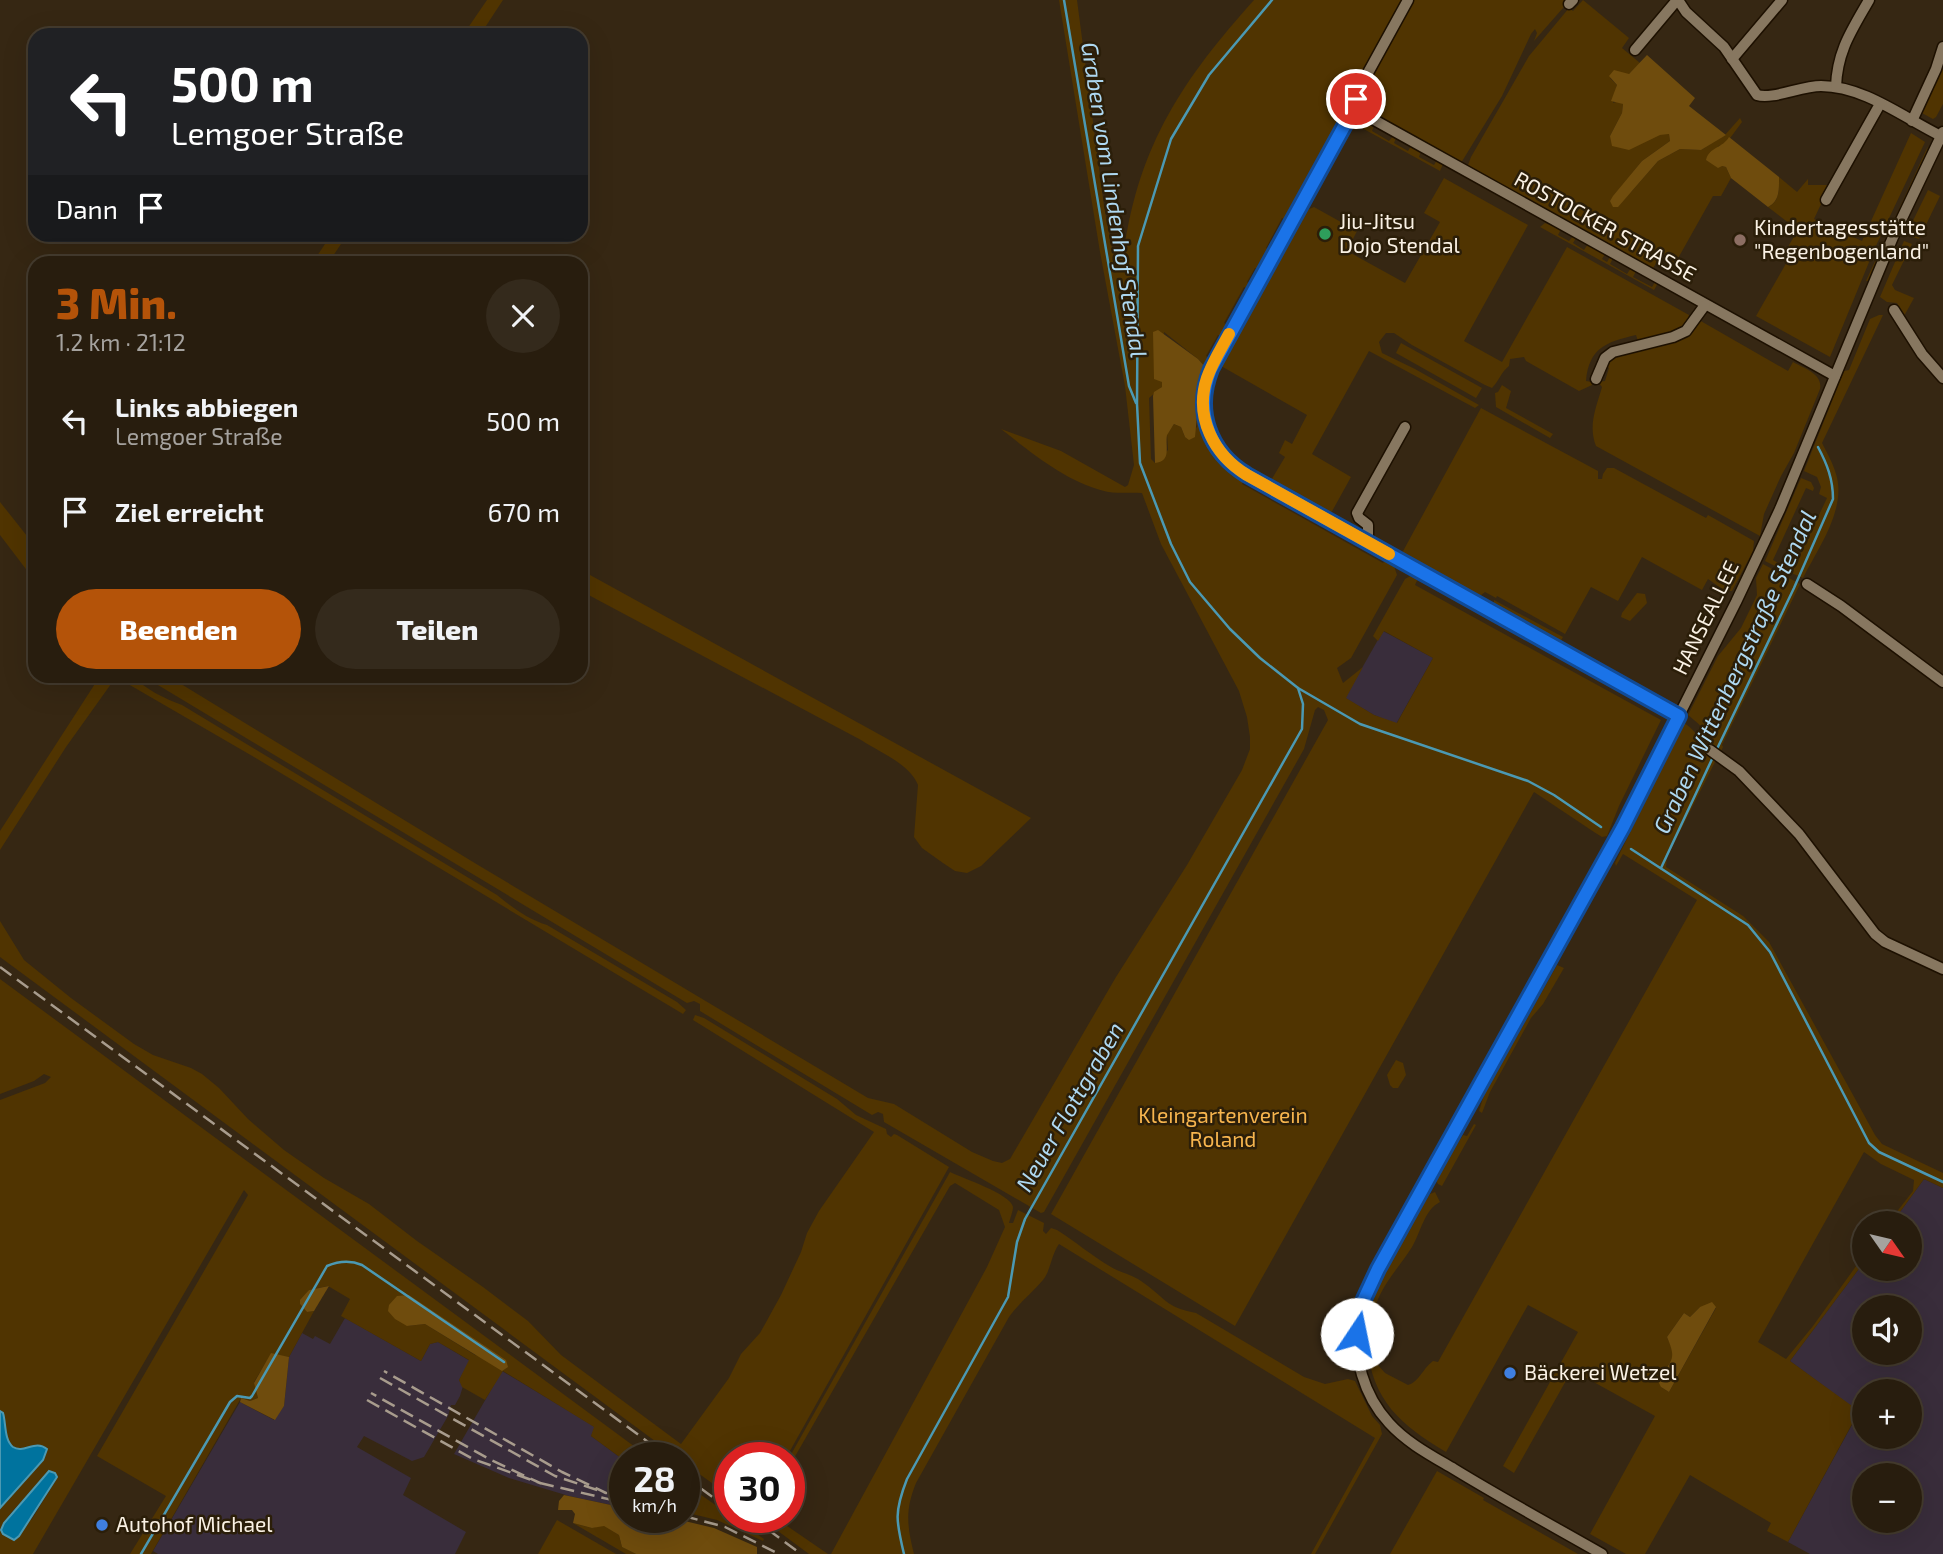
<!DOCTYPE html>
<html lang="de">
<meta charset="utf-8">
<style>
:root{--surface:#281d0e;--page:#342a1c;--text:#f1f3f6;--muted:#a5a29e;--line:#443b2e;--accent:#b45309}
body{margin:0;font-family:"Exo 2",sans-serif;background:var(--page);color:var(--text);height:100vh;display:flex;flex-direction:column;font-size:26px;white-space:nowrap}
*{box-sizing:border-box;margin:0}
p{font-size:23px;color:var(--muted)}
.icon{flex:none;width:38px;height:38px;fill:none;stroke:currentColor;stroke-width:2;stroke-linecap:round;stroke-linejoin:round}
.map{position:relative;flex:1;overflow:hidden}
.sheet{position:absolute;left:28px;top:256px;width:560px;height:427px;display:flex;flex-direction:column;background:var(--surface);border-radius:21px;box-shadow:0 7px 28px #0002,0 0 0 2px var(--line)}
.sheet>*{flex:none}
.guide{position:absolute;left:28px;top:28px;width:560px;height:214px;border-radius:21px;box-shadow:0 7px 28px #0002,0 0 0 2px var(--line);background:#202124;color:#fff;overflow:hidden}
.needle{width:46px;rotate:124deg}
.buttons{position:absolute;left:1852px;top:1211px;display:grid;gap:14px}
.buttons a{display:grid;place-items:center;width:70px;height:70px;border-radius:50%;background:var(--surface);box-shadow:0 7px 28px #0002,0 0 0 2px var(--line);font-size:35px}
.speed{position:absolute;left:609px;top:1442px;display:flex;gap:14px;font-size:35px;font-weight:700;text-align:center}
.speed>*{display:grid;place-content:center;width:91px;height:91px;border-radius:50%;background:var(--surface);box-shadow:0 7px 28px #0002,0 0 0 2px var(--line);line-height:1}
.speed small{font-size:18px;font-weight:400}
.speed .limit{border:10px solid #d22;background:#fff;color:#111}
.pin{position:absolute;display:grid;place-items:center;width:60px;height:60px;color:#fff;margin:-30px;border:4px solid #fff;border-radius:50%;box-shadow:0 2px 7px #0007}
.me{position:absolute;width:77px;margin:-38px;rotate:11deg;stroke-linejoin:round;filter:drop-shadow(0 0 5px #0008)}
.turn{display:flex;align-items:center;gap:24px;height:147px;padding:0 28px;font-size:32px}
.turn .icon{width:91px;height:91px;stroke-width:2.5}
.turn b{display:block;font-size:49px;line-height:60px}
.then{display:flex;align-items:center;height:66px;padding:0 28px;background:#0003;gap:14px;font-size:26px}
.round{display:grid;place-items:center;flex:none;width:74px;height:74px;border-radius:37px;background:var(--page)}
.summary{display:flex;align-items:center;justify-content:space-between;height:119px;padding:0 28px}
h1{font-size:42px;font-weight:800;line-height:52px;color:var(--accent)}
.primary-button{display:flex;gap:14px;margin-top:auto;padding:14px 28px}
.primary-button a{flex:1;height:80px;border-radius:42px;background:var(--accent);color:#fff;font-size:28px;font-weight:800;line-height:80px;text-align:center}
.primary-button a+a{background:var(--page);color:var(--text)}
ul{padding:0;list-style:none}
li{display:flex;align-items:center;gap:21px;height:91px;padding:0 28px}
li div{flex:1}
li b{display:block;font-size:26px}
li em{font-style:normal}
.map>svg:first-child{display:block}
.industrial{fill:#392d3b;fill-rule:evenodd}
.green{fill:#503401;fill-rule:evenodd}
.forest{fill:#6f4c0d}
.water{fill:#00739e;stroke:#4b99b3;stroke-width:2}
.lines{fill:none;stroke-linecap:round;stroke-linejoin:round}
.stream{stroke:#4b99b3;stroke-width:2.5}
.minor-casing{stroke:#1d1000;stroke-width:13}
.minor{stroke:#877760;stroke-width:10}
.rail{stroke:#a89c8d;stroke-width:2.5;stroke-dasharray:14 7;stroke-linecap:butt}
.route-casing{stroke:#114b97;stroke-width:18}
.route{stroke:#1a73e8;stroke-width:12}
.slow{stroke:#f59e0b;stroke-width:12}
.leisure-dot{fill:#2e9e5b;stroke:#2b1e09;stroke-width:2.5}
.education-dot{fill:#8d6e63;stroke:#2b1e09;stroke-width:2.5}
.shop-dot{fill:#3f7fe0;stroke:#2b1e09;stroke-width:2.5}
.labels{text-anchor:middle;stroke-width:5;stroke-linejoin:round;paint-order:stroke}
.poi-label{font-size:21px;fill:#faf1e4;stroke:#2b1e09;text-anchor:start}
.street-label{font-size:21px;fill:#faf1e4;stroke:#2b1e09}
.park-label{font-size:21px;fill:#f7b54e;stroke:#2b1e09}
.water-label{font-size:23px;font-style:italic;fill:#aed8f1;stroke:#2b1e09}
</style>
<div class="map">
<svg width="1943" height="1554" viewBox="0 0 1943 1554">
<rect width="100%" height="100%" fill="#362713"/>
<!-- industrial -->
<g class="industrial">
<path d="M1383 631 1433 658 1396 724 1374 715 1345 698Z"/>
<path d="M1924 1179 1943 1188V1554H1810L1788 1542 1859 1412 1790 1361 1864 1262V1269H1909V1223H1892ZM1864 1307H1909V1353H1864ZM1864 1391H1909V1437H1864ZM1864 1475H1909V1521H1864Z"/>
<path d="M345 1318 421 1361 430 1344 438 1342 470 1361 459 1380 463 1386 460 1396 455 1405H451L448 1416 424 1457 412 1461 364 1436 357 1447 411 1478 403 1495 466 1532 455 1554H158L153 1551 240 1402 274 1420 284 1406 289 1357 302 1333 313 1339 315 1336 330 1344Z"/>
<path d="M502 1371 595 1427 591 1436 625 1461V1508L569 1496 509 1478 454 1454Z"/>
</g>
<!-- green -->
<g class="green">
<path d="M487 0H503L480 35H463Z"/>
<path d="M1059 0H1077L1104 206 1113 253 1124 251C1139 144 1184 78 1254 0H1404L1350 96 1339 128 1288 221 1282 218 1266 248 1271 251 1260 270 1255 268 1247 282 1252 285 1249 289 1244 287 1224 323 1229 326 1222 337 1218 335 1206 356 1210 359 1206 368 1198 359 1164 332 1159 380 1163 382 1162 387 1149 398 1151 459 1155 463 1168 450 1167 434 1174 424 1181 427 1185 437 1197 427 1198 407C1204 438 1217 462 1244 479L1242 484 1383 563 1385 561 1394 566 1397 575 1351 658 1337 668 1343 683 1363 667 1346 698 1374 715 1397 723 1433 658 1384 631 1378 641 1373 636 1405 579 1414 574 1419 576 1415 585 1661 720 1619 806 1607 836 1602 837 1594 832 1534 792 1235 1326 1051 1214 1328 720 1324 710 1318 707 1315 710 1304 749 1044 1212 1041 1213 884 1122 883 1114 878 1112 872 1115 700 1011V1004L694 1001 687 1003 143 676H168L478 865 868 1098 894 1104 972 1152 993 1161 1002 1163 1010 1159 1116 977 1187 865 1242 770 1250 749V737L1247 717 1239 691 1161 544 1142 493C1130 492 1115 494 1104 491 1065 481 1032 453 1001 429L1061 451 1125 487 1128 485 1134 465 1125 386 1100 252Z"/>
<path d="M1413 0H1570L1534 41 1537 33 1535 29 1531 34 1502 96 1461 163 1367 113 1362 106V92Z"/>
<path d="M1583 0 1629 38 1622 48 1640 63 1629 74 1610 78 1617 85 1613 103 1619 101 1623 104 1622 113 1610 136 1669 134 1670 141 1642 161 1610 201 1631 192 1658 161 1680 149 1701 150 1725 135 1740 118 1742 122 1725 145 1718 146 1722 166 1726 167 1731 178 1721 196H1713L1672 269 1666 266 1667 258 1661 256 1651 271 1471 170 1468 165 1471 157 1529 56 1569 8 1573 11Z"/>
<path d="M1943 61V104L1936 117 1933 119 1920 112Z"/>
<path d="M1366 121 1374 126 1372 131 1389 141 1393 136 1396 138 1394 143 1408 151 1411 146 1421 151 1419 157 1434 165 1437 160 1443 164 1440 171 1362 128Z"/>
<path d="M1911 133 1925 142 1874 250 1830 357 1756 316 1788 260 1786 250 1798 230 1768 207C1780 201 1779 189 1779 177L1797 192 1808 179V185H1830L1814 219 1862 241Z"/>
<path d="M1928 146 1925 159 1869 281H1866Z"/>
<path d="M1444 178 1528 225 1464 341 1502 362 1567 247 1689 315 1687 325 1674 332 1638 341 1636 335C1606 342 1589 348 1586 381L1592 382V385L1579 391 1526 361 1524 357 1510 359 1509 366C1501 372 1499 381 1492 388L1485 385 1412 345 1394 333H1386L1379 342 1382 353 1415 369 1479 405 1475 408 1369 351 1312 454 1351 477 1330 515 1270 482 1285 457 1279 453 1285 440 1292 444 1307 415 1221 366 1307 210 1314 207 1357 231 1347 251 1405 283 1440 222 1424 213Z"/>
<path d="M1928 190 1940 196 1919 239 1906 235Z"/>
<path d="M1545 223 1561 229 1558 235 1569 241 1573 236 1576 238 1573 243 1584 250 1588 244 1605 254 1602 259 1607 262 1610 257 1613 258 1610 264 1627 274 1631 268 1636 271 1633 277 1652 287 1655 282 1658 283 1654 290 1540 227Z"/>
<path d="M331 235H347L329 262H313Z"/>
<path d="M1904 241 1912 244 1892 285 1895 290 1914 298 1904 316 1897 303 1887 302 1880 297Z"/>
<path d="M1879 315H1883L1822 443C1827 453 1833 463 1836 474 1847 509 1818 548 1803 578L1782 569 1784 566 1793 570 1827 498 1819 494 1821 487 1817 477 1804 471 1844 371 1849 370 1870 319Z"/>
<path d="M1699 320 1788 371 1793 362C1805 369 1823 374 1820 389L1794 453 1781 476 1764 514 1760 536 1596 446C1588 425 1596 408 1602 387L1598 382 1605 381 1609 368 1604 363 1609 358 1643 348Z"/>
<path d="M1401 343 1482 388 1476 398 1396 353Z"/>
<path d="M1502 385 1511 391 1506 408 1553 434 1550 438 1496 407 1495 393 1498 392Z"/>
<path d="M1481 408 1598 471V479H1602L1603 474 1607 468H1614L1706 518 1708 515 1754 541 1753 551 1732 591H1725L1708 579 1702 590 1642 557 1618 601 1591 587 1565 634 1497 596 1496 598 1485 592 1480 596 1402 553Z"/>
<path d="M1801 478 1811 482 1814 488 1813 491 1806 488 1773 560 1780 564 1777 567 1765 561Z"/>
<path d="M0 502 35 546V581L0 535Z"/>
<path d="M1763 564 1800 584 1722 745 1723 747 1720 753 1711 749C1711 733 1700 725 1688 715L1718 656 1741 628 1757 595 1756 578Z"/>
<path d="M581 570 1031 818 981 866 967 873 955 871 943 863 922 848 914 837 918 785C910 764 879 752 861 740L581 591Z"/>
<path d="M1637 593 1645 594 1647 603 1630 621 1621 617 1622 613Z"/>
<path d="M1494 600 1563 637 1559 644 1497 609 1494 606Z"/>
<path d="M100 676H133C145 689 165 699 182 705L497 895C513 908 528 919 547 925L677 1002 686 1010 683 1014 254 757 116 677 66 747 0 850V831Z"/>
<path d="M1684 723C1701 733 1701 750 1717 758L1667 857 1666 867 1743 916 1769 942 1875 1135 1882 1144 1943 1173V1188L1924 1179 1892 1223H1888L1913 1191 1914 1180 1881 1164 1864 1152 1758 1342 1786 1359 1813 1326 1864 1255V1262L1790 1361 1859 1411 1788 1542 1767 1531 1771 1523 1690 1475 1645 1554H1626L1590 1534 1655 1416 1572 1370 1514 1473 1503 1466 1578 1332 1528 1305 1446 1452C1401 1425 1372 1401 1367 1345L1363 1343C1366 1286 1402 1240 1430 1194L1435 1192 1440 1202C1424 1210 1421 1232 1412 1247 1394 1276 1353 1313 1387 1345L1378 1365 1385 1373 1408 1385C1419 1382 1423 1368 1433 1361L1438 1362 1697 900 1623 854 1616 866 1615 863ZM1700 1307 1716 1308 1669 1392 1661 1387 1665 1369 1673 1360 1672 1348 1667 1337 1684 1313 1690 1317Z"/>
<path d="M0 921 24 960 71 998 134 1044 153 1055 191 1068 202 1074 219 1088 248 1119 284 1150 324 1178 369 1204 417 1241 483 1287 528 1321 561 1355 681 1444 729 1378 741 1354 760 1333 781 1295 801 1252 807 1233 819 1211 874 1132 693 1020 695 1015 704 1018 837 1099 856 1115 886 1129 887 1134 891 1137 894 1134 897 1135 949 1167 786 1458H730V1496L684 1463V1458H678L0 957Z"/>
<path d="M1557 965 1564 968 1543 1004 1531 1018 1490 1092 1482 1113 1479 1111 1484 1095Z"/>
<path d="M0 979 650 1458H625V1461L591 1436 594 1427 503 1371 485 1400 462 1387 459 1380 469 1360 438 1342 430 1344 421 1361 341 1316 350 1299 328 1286 309 1290 300 1304 307 1312 314 1311 289 1357 271 1354 254 1382 258 1398 250 1401 241 1398 151 1554H130L166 1496 97 1456 248 1195 244 1190 33 1554H0V1508L43 1460 34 1445C2 1458 9 1432 3 1413L0 1411V1100L45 1083 51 1077 44 1074 34 1081 0 1094ZM409 1295 506 1360 475 1355 425 1324 407 1326ZM55 1473 56 1480 32 1519 7 1537 1 1530C10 1507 36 1489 55 1473Z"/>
<path d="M1396 1060 1403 1063 1406 1075 1398 1088H1393L1390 1085 1387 1075Z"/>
<path d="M1474 1124 1476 1125 1442 1186 1438 1184 1435 1178 1463 1135 1467 1136Z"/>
<path d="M950 1172C962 1178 1011 1194 1013 1207 1013 1211 1010 1219 1009 1223H1013L1018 1210 1044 1223 1043 1231 1046 1234 1051 1228 1057 1230C1076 1242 1092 1256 1111 1267 1121 1273 1131 1274 1141 1281 1165 1297 1164 1307 1196 1313L1304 1377 1325 1384 1348 1379 1355 1381 1372 1416 1380 1425 1382 1434 1315 1554H1311L1375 1438 1059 1244C1051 1255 1051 1270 1043 1280 1032 1293 1019 1303 1009 1317L916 1483C905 1510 907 1526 914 1554H831L987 1267 1005 1227 999 1210 955 1183 950 1186 789 1467V1458Z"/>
<path d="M1437 1471 1484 1498 1483 1500 1578 1554H1390Z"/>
<path d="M684 1483 764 1539 763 1541 717 1520 684 1512Z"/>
<path d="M759 1517H774L828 1554H809Z"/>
<path d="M557 1520 616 1554H538Z"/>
<path d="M573 1523 592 1528 603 1525 619 1535 622 1547 636 1554H626Z"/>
</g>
<!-- forest -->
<g class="forest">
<path d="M1647 55 1695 98 1689 106 1726 135 1701 150 1680 149 1658 161 1618 207H1613L1610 201 1613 196 1642 161 1670 141 1669 134 1660 135 1629 150 1612 146 1610 136 1622 113 1623 104 1611 101 1617 85 1609 76 1614 70 1629 74Z"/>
<path d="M1729 137 1779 177C1779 189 1780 201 1768 207L1731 178 1726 167 1722 166 1718 168 1706 160C1709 147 1723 148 1729 137Z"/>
<path d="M1158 330 1198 359 1206 368 1200 385 1195 437 1189 440 1185 437 1181 427 1174 424C1173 425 1168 434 1167 435 1165 447 1172 461 1155 463L1153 396 1154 392 1162 387V382L1154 379 1153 332Z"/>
<path d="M329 1286 314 1311 307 1312 300 1304V1300L309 1290Z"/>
<path d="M409 1295 506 1360 508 1367 502 1371 425 1324 407 1326 395 1319 388 1311 389 1305 397 1296Z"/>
<path d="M1712 1302 1716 1307 1669 1392 1661 1387 1658 1381C1670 1360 1678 1362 1667 1337L1684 1313 1690 1317 1700 1307Z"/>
<path d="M271 1353 289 1357 284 1406 275 1420 240 1402 241 1398 250 1401 258 1398 254 1383Z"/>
<path d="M564 1495 625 1508V1517L672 1518 714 1528 757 1547V1554H636L622 1547 619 1535 604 1526 592 1528 573 1523 575 1514 572 1510H558L559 1501Z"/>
</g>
<!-- water -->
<g class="water">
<path d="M0 1411 3 1413C6 1422 4 1440 13 1447 24 1454 35 1439 47 1449L43 1460 0 1508Z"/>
<path d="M49 1471 55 1473 57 1477 19 1536 14 1540 3 1534 1 1530 4 1523Z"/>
</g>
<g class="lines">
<!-- stream -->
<g class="stream">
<path d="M1064 0 1129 386 1136 403"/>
<path d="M1272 0 1209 75 1171 139 1138 246 1137 404 1140 463 1171 544 1190 582 1230 629 1260 658 1298 688 1360 724 1528 781 1554 795 1601 827"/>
<path d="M1716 751 1794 588 1833 499C1833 479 1827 464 1818 447"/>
<path d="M1631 849 1748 925 1770 952 1869 1143 1879 1152 1943 1182"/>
<path d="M1661 868 1713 757"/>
<path d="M141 1554 230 1402 237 1396 250 1398 252 1396 327 1266C339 1261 350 1260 362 1265L504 1362"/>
<path d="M904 1554C896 1521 894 1512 907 1479L1008 1297 1017 1242 1025 1219 1302 729 1303 704 1298 688"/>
</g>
<defs>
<g id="minor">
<path d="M1408 0 1358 91 1356 99V115L1347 121 1211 369C1194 411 1210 451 1247 476L1679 716"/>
<path d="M1678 0 1686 12 1724 47 1757 95C1772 100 1801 86 1821 86 1864 86 1904 118 1941 136"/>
<path d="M1569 4 1573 0"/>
<path d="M1635 50 1677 0"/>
<path d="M1732 59 1782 0"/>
<path d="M1836 87C1837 51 1852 30 1869 0"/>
<path d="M1356 115 1367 116 1835 376"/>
<path d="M1912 121 1936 69 1943 47"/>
<path d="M1826 200 1880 104"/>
<path d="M1894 310 1922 354 1943 378"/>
<path d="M1596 379 1605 358 1613 352 1673 337 1686 331 1705 305"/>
<path d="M1365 540 1368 534V525L1359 518 1357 513 1405 427"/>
<path d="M1807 584 1841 606 1943 682"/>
<path d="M1710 750 1739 771 1799 834 1875 934 1885 942 1943 969"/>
<path d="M1602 1554C1553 1526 1503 1499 1454 1469 1432 1456 1407 1443 1389 1423 1364 1396 1352 1356 1359 1320 1364 1288 1383 1260 1398 1233L1623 827 1736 602 1780 509 1893 237 1943 132"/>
</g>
</defs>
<!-- minor casing -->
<use href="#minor" class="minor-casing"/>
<!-- minor -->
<use href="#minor" class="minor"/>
<!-- rail -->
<g class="rail">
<path d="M0 967 670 1458"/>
<path d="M380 1378 555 1476 606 1493 562 1472 384 1371"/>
<path d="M367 1400 473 1459 540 1483 491 1460 371 1393"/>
<path d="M684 1476 730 1510"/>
<path d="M540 1483 625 1503"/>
<path d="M684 1516 725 1527 779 1554"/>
<path d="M751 1517 801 1554"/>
</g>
</g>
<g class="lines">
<defs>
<path id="route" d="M1356 99V115L1347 121 1211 369C1194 411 1209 452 1247 475L1679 716 1623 827 1378 1269 1364 1299 1357 1334"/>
</defs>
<!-- route casing -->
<use href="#route" class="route-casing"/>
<!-- route -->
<use href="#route" class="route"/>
<!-- slow -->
<path class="slow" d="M1229 334C1221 349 1212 363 1207 378 1194 417 1214 455 1247 475L1389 554"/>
</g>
<!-- markers -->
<circle class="leisure-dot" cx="1325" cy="234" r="7"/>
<circle class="education-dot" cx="1740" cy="240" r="7"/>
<g class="shop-dot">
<circle cx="1510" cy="1373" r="7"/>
<circle cx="102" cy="1525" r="7"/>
</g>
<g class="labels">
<!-- poi labels -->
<g class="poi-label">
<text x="1339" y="229">Jiu-Jitsu<tspan x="1339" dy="24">Dojo Stendal</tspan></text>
<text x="1754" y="235">Kindertagesstätte<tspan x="1754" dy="24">"Regenbogenland"</tspan></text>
<text x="1524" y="1380">Bäckerei Wetzel</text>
<text x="116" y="1532">Autohof Michael</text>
</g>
<!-- street labels -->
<g class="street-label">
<text transform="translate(1605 227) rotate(29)" y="7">ROSTOCKER STRASSE</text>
<text transform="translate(1706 618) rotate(-64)" y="7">HANSEALLEE</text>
</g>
<!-- park labels -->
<g class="park-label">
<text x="1223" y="1123">Kleingartenverein<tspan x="1223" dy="24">Roland</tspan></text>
</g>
<!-- water labels -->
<g class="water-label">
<text transform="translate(1114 200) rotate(81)" y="8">Graben vom Lindenhof Stendal</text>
<text transform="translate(1735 672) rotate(-65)" y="8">Graben Wittenbergstraße Stendal</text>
<text transform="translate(1070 1107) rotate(-60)" y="8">Neuer Flottgraben</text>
</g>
</g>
</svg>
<div class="buttons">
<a><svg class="needle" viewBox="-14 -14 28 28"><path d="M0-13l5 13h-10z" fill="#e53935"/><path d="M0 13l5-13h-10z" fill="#a5a29e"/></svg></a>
<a><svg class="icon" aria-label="sound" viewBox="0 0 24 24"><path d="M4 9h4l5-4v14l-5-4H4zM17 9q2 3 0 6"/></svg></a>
<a>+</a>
<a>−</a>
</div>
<div class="speed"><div>28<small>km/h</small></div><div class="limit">30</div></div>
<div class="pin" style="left:1356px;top:99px;background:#d93025"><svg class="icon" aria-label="arrive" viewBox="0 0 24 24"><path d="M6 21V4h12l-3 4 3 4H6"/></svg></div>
<svg class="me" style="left:1357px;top:1334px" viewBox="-20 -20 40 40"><circle r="19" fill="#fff"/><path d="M0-13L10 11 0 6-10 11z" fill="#1a73e8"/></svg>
<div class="guide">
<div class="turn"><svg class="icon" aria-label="left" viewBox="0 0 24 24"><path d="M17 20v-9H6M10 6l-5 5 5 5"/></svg><div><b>500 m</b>Lemgoer Straße</div></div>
<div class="then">Dann<svg class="icon" aria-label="arrive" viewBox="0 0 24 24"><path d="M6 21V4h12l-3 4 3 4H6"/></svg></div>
</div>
<section class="sheet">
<div class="summary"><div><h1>3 Min.</h1><p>1.2 km · 21:12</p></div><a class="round"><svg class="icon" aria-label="close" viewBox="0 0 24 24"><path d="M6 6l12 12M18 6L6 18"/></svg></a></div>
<ul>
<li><svg class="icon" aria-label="left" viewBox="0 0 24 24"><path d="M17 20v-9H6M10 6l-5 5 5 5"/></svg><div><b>Links abbiegen</b><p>Lemgoer Straße</p></div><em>500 m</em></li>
<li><svg class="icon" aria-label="arrive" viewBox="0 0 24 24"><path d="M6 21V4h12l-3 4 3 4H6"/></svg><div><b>Ziel erreicht</b></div><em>670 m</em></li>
</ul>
<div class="primary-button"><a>Beenden</a><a>Teilen</a></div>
</section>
</div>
